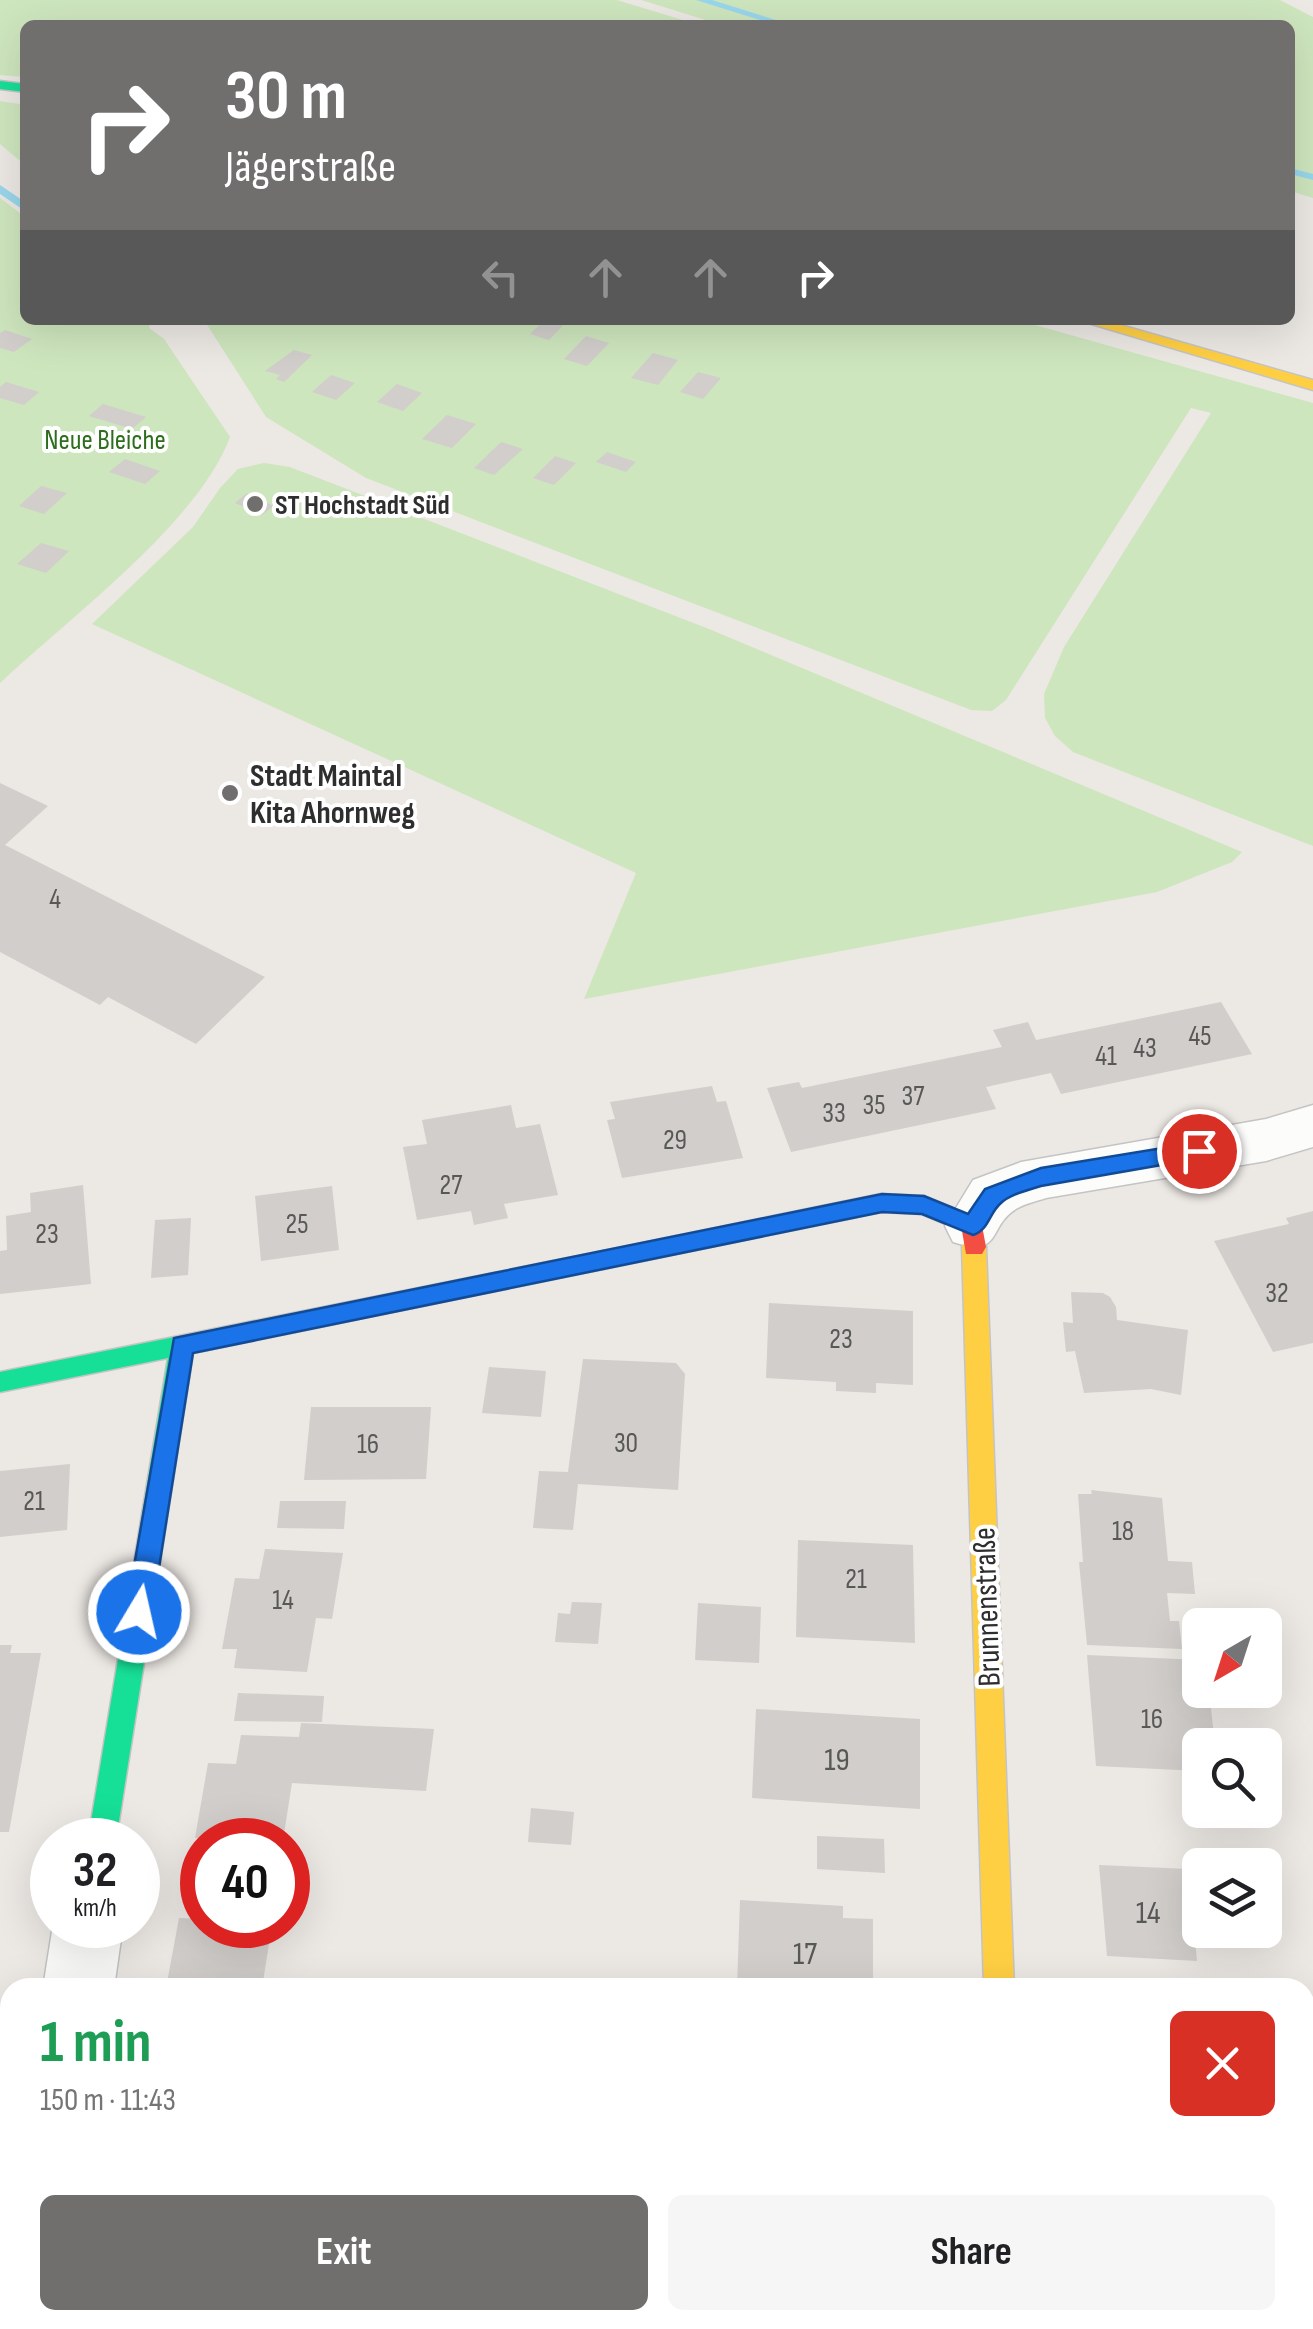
<!DOCTYPE html>
<meta charset="utf-8">
<style>
:root{--surface:#fff;--page:#f6f6f6;--text:#202124;--muted:#757577;--accent:#706f6e}
body{margin:0;font-family:"Sofia Sans Condensed",sans-serif;background:var(--page);color:var(--text);height:100vh;display:flex;flex-direction:column;font-size:38px;white-space:nowrap}
*{box-sizing:border-box;margin:0}
p{font-size:32px;color:var(--muted)}
.icon{flex:none;width:55px;height:55px;fill:none;stroke:currentColor;stroke-width:2;stroke-linecap:round;stroke-linejoin:round}
.map{position:relative;flex:1;overflow:hidden}
.details{position:absolute;left:0px;top:1978px;width:1315px;height:352px;display:flex;flex-direction:column;background:var(--surface);border-radius:30px 30px 0 0;box-shadow:0 10px 40px #0002}
.details>*{flex:none}
.hud{position:absolute;left:20px;top:20px;width:1275px;height:305px;border-radius:15px;box-shadow:0 10px 40px #0002;background:#706f6e;color:#fff;overflow:hidden}
.needle{width:65px;rotate:219deg}
.fabs{position:absolute;left:1182px;top:1608px;display:grid;gap:20px}
.fabs a{display:grid;place-items:center;width:100px;height:100px;border-radius:15px;background:var(--surface);box-shadow:0 10px 40px #0002;font-size:50px}
.speed{position:absolute;left:30px;top:1818px;display:flex;gap:20px;font-size:50px;font-weight:700;text-align:center}
.speed>*{display:grid;place-content:center;width:130px;height:130px;border-radius:50%;background:var(--surface);box-shadow:0 10px 40px #0002;line-height:1}
.speed small{font-size:25px;font-weight:400}
.speed .limit{border:15px solid #d22;background:#fff;color:#111}
.pin{position:absolute;display:grid;place-items:center;width:85px;height:85px;color:#fff;margin:-42px;border:5px solid #fff;border-radius:50%;box-shadow:0 2px 10px #0007}
.me{position:absolute;width:110px;margin:-55px;rotate:9deg;stroke-linejoin:round;filter:drop-shadow(0 0 8px #0008)}
.turn{display:flex;align-items:center;gap:35px;height:210px;padding:0 40px;font-size:45px}
.turn .icon{width:130px;height:130px;stroke-width:2.5}
.turn b{display:block;font-size:70px;line-height:85px}
.lanes{display:flex;align-items:center;height:95px;padding:0 40px;background:#0003;justify-content:center;gap:50px;direction:ltr}
.lanes .off{opacity:.35}
.round{display:grid;place-items:center;flex:none;width:105px;height:105px;border-radius:15px;background:var(--page)}
.head{display:flex;align-items:center;justify-content:space-between;height:170px;padding:0 40px}
h1{font-size:60px;font-weight:700;line-height:75px;color:#1e9e55}
.button{display:flex;gap:20px;margin-top:auto;padding:20px 40px}
.button a{flex:1;height:115px;border-radius:15px;background:var(--accent);color:#fff;font-size:40px;font-weight:700;line-height:115px;text-align:center}
.button a+a{background:var(--page);color:var(--text)}
.map>svg:first-child{display:block}
.green{fill:#cee6be}
.lines{fill:none;stroke-linecap:round;stroke-linejoin:round}
.stream{fill:#99d6ec;fill-rule:evenodd}
.building{fill:#d1cecb}
.street-casing{stroke:#c5c4c5;stroke-width:3}
.fast-casing{stroke:#c5c4c5;stroke-width:3}
.slow-casing{stroke:#c5c4c5;stroke-width:3}
.jam-casing{stroke:#c5c4c5;stroke-width:3}
.street{fill:#fcfcfb;fill-rule:evenodd}
.fast{fill:#16e098;fill-rule:evenodd}
.slow{fill:#ffcf43;fill-rule:evenodd}
.jam{fill:#f24e42;fill-rule:evenodd}
.route{fill:#1a73e8;stroke:#114b97;stroke-width:2.5}
.poi-dot{fill:#706f6e;stroke:#fff;stroke-width:4}
.labels{text-anchor:middle;stroke-width:8;stroke-linejoin:round;paint-order:stroke}
.far-park-label{font-size:28px;fill:#2c6e1b;stroke:#fff}
.far-poi-label{font-size:28px;font-weight:bold;fill:#2e2e2e;stroke:#fff;text-anchor:start}
.number-label{font-size:28px;fill:#585857}
.poi-label{font-size:32px;font-weight:bold;fill:#2e2e2e;stroke:#fff;text-anchor:start}
.street-label{font-size:32px;fill:#2e2e2e;stroke:#fff}
.near-number-label{font-size:32px;fill:#585857}
</style>
<div class="map">
<svg width="1313" height="2329" viewBox="0 0 1313 2329">
<rect width="100%" height="100%" fill="#ece8e4"/>
<!-- green -->
<g class="green">
<path d="M0 0H617L699 25H25V77L0 75Z"/>
<path d="M641 0H1280L1313 17V198L1290 191V25H722Z"/>
<path d="M0 101 25 105V165L0 144Z"/>
<path d="M0 198 25 217V320H151L149 328 164 339 230 437C198 523 69 618 0 683Z"/>
<path d="M204 320H1017L1313 403V846L1073 752 1055 736 1045 718 1044 694 1064 647 1211 413 1191 408 1006 700 992 711 971 710 366 478 266 417Z"/>
<path d="M264 463 290 467 709 629 1242 852 1232 862 1157 892 584 999 636 873 92 624 193 527 220 488 238 469Z"/>
</g>
<g class="lines">
<!-- stream -->
<g class="stream">
<path d="M696 0H712L792 25H776Z"/>
<path d="M1290 168 1313 174V180L1290 174Z"/>
<path d="M0 185 25 202V211L0 194Z"/>
</g>
</g>
<!-- building -->
<g class="building">
<path d="M545 320H568L549 340 530 334Z"/>
<path d="M5 330 32 339 14 352 0 348V333Z"/>
<path d="M586 336 609 343 587 366 564 359Z"/>
<path d="M294 350 312 355 284 382 276 379 280 375 265 371Z"/>
<path d="M653 353 678 360 658 385 631 378Z"/>
<path d="M698 372 721 378 703 399 680 392Z"/>
<path d="M331 375 355 383 336 400 312 392Z"/>
<path d="M6 382 39 392 24 405 0 398V387Z"/>
<path d="M397 384 422 393 403 411 377 402Z"/>
<path d="M103 404 146 417 132 429 89 416Z"/>
<path d="M447 415 476 424 452 448 422 439Z"/>
<path d="M501 442 523 449 494 475 474 468Z"/>
<path d="M607 452 636 462 626 472 596 462Z"/>
<path d="M555 456 576 463 554 485 533 478Z"/>
<path d="M125 459 160 471 145 484 109 472Z"/>
<path d="M41 486 67 493 44 514 19 506Z"/>
<path d="M247 493 274 506 262 515 235 503Z"/>
<path d="M41 543 69 551 46 573 17 564Z"/>
<path d="M0 783 48 806 5 845 265 977 196 1044 108 997 100 1005 0 952Z"/>
<path d="M1221 1002 1252 1054 1061 1094 1051 1073 986 1087 996 1109 791 1152 767 1088 799 1082 802 1088 1002 1047 993 1030 1028 1022 1036 1040Z"/>
<path d="M712 1086 717 1102 726 1101 743 1158 622 1178 607 1120 615 1119 610 1102Z"/>
<path d="M511 1105 516 1128 540 1124 558 1195 504 1204 508 1218 474 1225 471 1211 417 1220 403 1147 427 1144 422 1120Z"/>
<path d="M83 1185 91 1284 0 1294V1251L7 1250 6 1216 31 1212 30 1193Z"/>
<path d="M332 1186 339 1250 261 1261 255 1196Z"/>
<path d="M1313 1211V1343L1273 1352 1214 1241 1289 1224 1286 1218Z"/>
<path d="M191 1218 188 1275 151 1278 155 1220Z"/>
<path d="M1071 1292 1103 1293 1110 1297 1116 1307 1117 1320 1188 1330 1181 1395 1151 1389 1084 1393 1075 1351 1066 1352 1063 1322 1073 1323Z"/>
<path d="M769 1303 913 1311V1385L876 1383V1393L836 1391V1382L766 1378Z"/>
<path d="M583 1359 676 1363 685 1374 678 1490 578 1484 573 1530 533 1528 539 1471 568 1472Z"/>
<path d="M489 1367 546 1371 541 1417 482 1413Z"/>
<path d="M311 1407H431L426 1479 304 1480Z"/>
<path d="M70 1464 67 1530 0 1537V1471Z"/>
<path d="M1091 1490 1162 1498 1168 1561 1192 1562 1195 1594 1167 1593 1170 1621H1179L1182 1649 1087 1645 1079 1562H1083L1078 1494H1092Z"/>
<path d="M280 1501H346L344 1529 277 1528Z"/>
<path d="M798 1540 913 1545 915 1643 796 1637Z"/>
<path d="M265 1549 343 1553 332 1619 316 1618 307 1672 234 1668 237 1649H222L235 1578 259 1579Z"/>
<path d="M572 1602 602 1603 598 1644 555 1642 558 1613 570 1614Z"/>
<path d="M698 1603 761 1607 759 1663 695 1660Z"/>
<path d="M0 1645H12L10 1653H41L9 1832H0Z"/>
<path d="M1087 1655 1200 1660V1690H1209L1215 1745H1200V1771L1096 1766Z"/>
<path d="M238 1693 324 1696 322 1722 234 1721Z"/>
<path d="M756 1709 920 1719V1809L752 1798Z"/>
<path d="M301 1723 434 1729 426 1791 292 1783 283 1840 195 1838 208 1763 236 1764 241 1735 299 1737Z"/>
<path d="M531 1808 574 1812 571 1845 528 1842Z"/>
<path d="M817 1836 884 1839 885 1873 817 1869Z"/>
<path d="M1099 1865 1188 1869 1197 1961 1107 1956Z"/>
<path d="M740 1900 843 1906V1918L873 1919V1988H737Z"/>
<path d="M179 1918 202 1919V1925H272L262 1988H166Z"/>
</g>
<g class="lines">
<defs>
<g id="street">
<path d="M1313 1105V1147L1266 1161 1046 1198C1037 1201 1024 1204 1016 1209 987 1227 1003 1258 953 1242L945 1226 973 1180 1021 1162 1266 1119Z"/>
<path d="M53 1925H123L114 1988H43Z"/>
<path d="M10 2287V2320H63L61 2329H0V2291Z"/>
<rect x="971" y="2320" width="78" height="9"/>
</g>
<g id="fast">
<path d="M0 81 25 84V92L0 89Z"/>
<path d="M603 1251 611 1253 615 1260 611 1267 603 1269 193 1353 116 1840H88L168 1358 0 1392V1372Z"/>
</g>
<g id="slow">
<path d="M1078 320H1103L1313 380V390Z"/>
<path d="M974 1238 982 1240 986 1247 1014 1988H984L962 1247 966 1240Z"/>
</g>
<path id="jam" d="M881 1194 924 1196 981 1220 986 1247 982 1254H966L962 1231 922 1214 881 1212 603 1269 595 1267 591 1260 595 1253 603 1251Z"/>
</defs>
<!-- street casing -->
<use href="#street" class="street-casing"/>
<!-- fast casing -->
<use href="#fast" class="fast-casing"/>
<!-- slow casing -->
<use href="#slow" class="slow-casing"/>
<!-- jam casing -->
<use href="#jam" class="jam-casing"/>
<!-- street -->
<use href="#street" class="street"/>
<!-- fast -->
<use href="#fast" class="fast"/>
<!-- slow -->
<use href="#slow" class="slow"/>
<!-- jam -->
<use href="#jam" class="jam"/>
</g>
<!-- route -->
<path class="route" d="M1199 1142 1207 1145 1211 1151 1207 1157 1041 1186C1029 1190 1010 1194 1001 1203 989 1213 989 1230 973 1235L922 1214 882 1212 193 1353 152 1612 148 1620 139 1624 130 1620 126 1612 174 1338 882 1194 924 1196 968 1214 985 1189 1041 1168Z"/>
<!-- markers -->
<g class="poi-dot">
<circle cx="255" cy="504" r="10"/>
<circle cx="230" cy="793" r="10"/>
</g>
<g class="labels">
<!-- far-park labels -->
<g class="far-park-label">
<text x="105" y="449">Neue Bleiche</text>
</g>
<!-- far-poi labels -->
<g class="far-poi-label">
<text x="275" y="514">ST Hochstadt Süd</text>
</g>
<!-- number labels -->
<g class="number-label">
<text x="55" y="908">4</text>
<text x="1200" y="1045">45</text>
<text x="1145" y="1057">43</text>
<text x="1106" y="1065">41</text>
<text x="913" y="1105">37</text>
<text x="874" y="1114">35</text>
<text x="834" y="1122">33</text>
<text x="675" y="1149">29</text>
<text x="451" y="1194">27</text>
<text x="297" y="1233">25</text>
<text x="47" y="1243">23</text>
<text x="1277" y="1302">32</text>
<text x="841" y="1348">23</text>
<text x="626" y="1452">30</text>
<text x="368" y="1453">16</text>
<text x="34" y="1510">21</text>
<text x="1123" y="1540">18</text>
<text x="856" y="1588">21</text>
<text x="283" y="1609">14</text>
<text x="1152" y="1728">16</text>
</g>
<!-- poi labels -->
<g class="poi-label">
<text x="250" y="786">Stadt Maintal<tspan x="250" dy="37">Kita Ahornweg</tspan></text>
</g>
<!-- street labels -->
<g class="street-label">
<text transform="translate(986 1607) rotate(-92)" y="11">Brunnenstraße</text>
</g>
<!-- near-number labels -->
<g class="near-number-label">
<text x="837" y="1770">19</text>
<text x="1148" y="1923">14</text>
<text x="805" y="1964">17</text>
</g>
</g>
</svg>
<div class="fabs">
<a><svg class="needle" viewBox="-14 -14 28 28"><path d="M0-13l5 13h-10z" fill="#e53935"/><path d="M0 13l5-13h-10z" fill="#757577"/></svg></a>
<a><svg class="icon" aria-label="search" viewBox="0 0 24 24"><circle cx="10" cy="10" r="6"/><path d="M15 15l6 6"/></svg></a>
<a><svg class="icon" aria-label="layers" viewBox="0 0 24 24"><path d="M12 4l9 5-9 5-9-5zM3 14l9 5 9-5"/></svg></a>
</div>
<div class="speed"><div>32<small>km/h</small></div><div class="limit">40</div></div>
<div class="pin" style="left:1199px;top:1151px;background:#d93025"><svg class="icon" aria-label="arrive" viewBox="0 0 24 24"><path d="M6 21V4h12l-3 4 3 4H6"/></svg></div>
<svg class="me" style="left:139px;top:1612px" viewBox="-20 -20 40 40"><circle r="17" fill="#1a73e8" stroke="#fff" stroke-width="3"/><path d="M0-11L8 9 0 5-8 9z" fill="#fff"/></svg>
<div class="hud">
<div class="turn"><svg class="icon" aria-label="right" viewBox="0 0 24 24"><path d="M7 20v-9h11M14 6l5 5-5 5"/></svg><div><b>30 m</b>Jägerstraße</div></div>
<div class="lanes"><svg class="icon off" aria-label="left" viewBox="0 0 24 24"><path d="M17 20v-9H6M10 6l-5 5 5 5"/></svg><svg class="icon off" aria-label="ahead" viewBox="0 0 24 24"><path d="M12 20V5M6 11l6-6 6 6"/></svg><svg class="icon off" aria-label="ahead" viewBox="0 0 24 24"><path d="M12 20V5M6 11l6-6 6 6"/></svg><svg class="icon" aria-label="right" viewBox="0 0 24 24"><path d="M7 20v-9h11M14 6l5 5-5 5"/></svg></div>
</div>
<section class="details">
<div class="head"><div><h1>1 min</h1><p>150 m · 11:43</p></div><a class="round" style="background:#d93025;color:#fff"><svg class="icon" aria-label="close" viewBox="0 0 24 24"><path d="M6 6l12 12M18 6L6 18"/></svg></a></div>
<div class="button"><a>Exit</a><a>Share</a></div>
</section>
</div>
